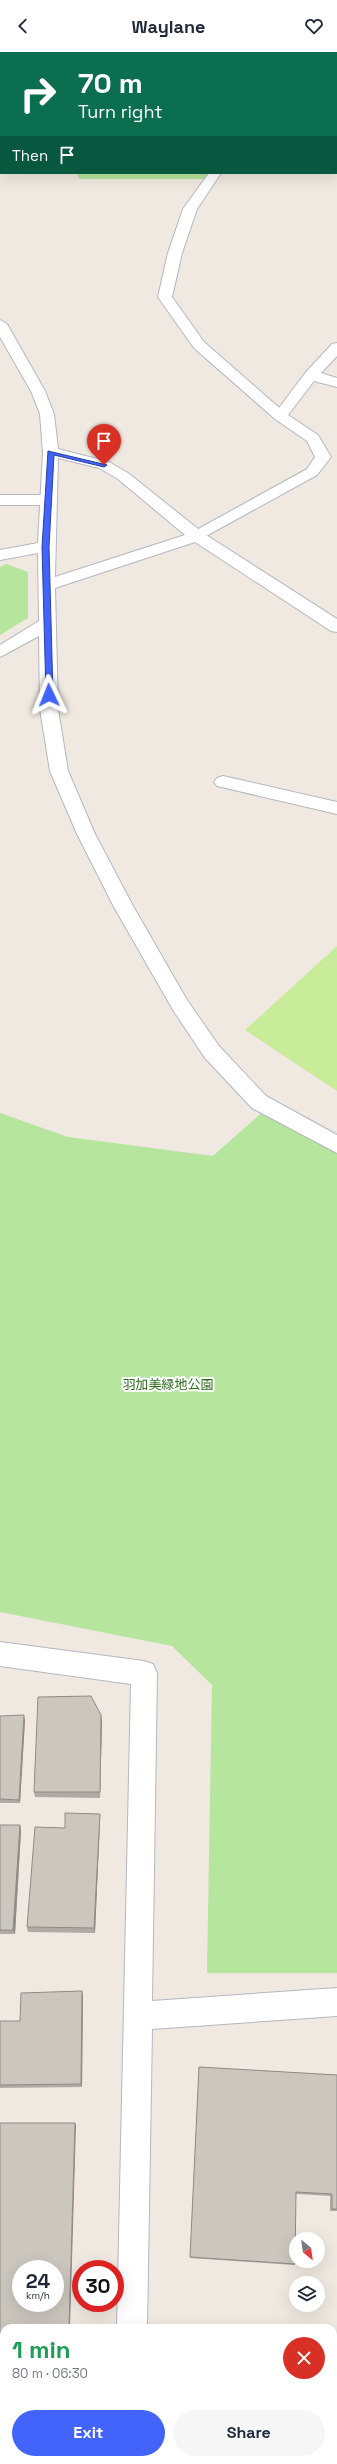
<!DOCTYPE html>
<meta charset="utf-8">
<style>
:root{--surface:#fff;--page:#f6f6f7;--text:#1f2937;--muted:#747a83;--accent:#4264fb}
body{margin:0;font-family:"Space Grotesk","Noto Sans JP",sans-serif;background:var(--page);color:var(--text);height:100vh;display:flex;flex-direction:column;font-size:15px;white-space:nowrap}
*{box-sizing:border-box;margin:0}
p{font-size:13px;color:var(--muted)}
.icon{flex:none;width:22px;height:22px;fill:none;stroke:currentColor;stroke-width:2;stroke-linecap:round;stroke-linejoin:round}
.map{position:relative;flex:1;overflow:hidden}
.sheet{position:absolute;left:0px;top:2272px;width:337px;height:140px;display:flex;flex-direction:column;background:var(--surface);border-radius:12px 12px 0 0;box-shadow:0 4px 16px #0002}
.sheet>*{flex:none}
.banner{position:absolute;left:0px;top:0px;width:337px;height:122px;box-shadow:0 4px 16px #0002;background:#0b6e4f;color:#fff;overflow:hidden}
.needle{width:26px;rotate:151deg}
.controls{position:absolute;left:289px;top:2180px;display:grid;gap:8px}
.controls a{display:grid;place-items:center;width:36px;height:36px;border-radius:50%;background:var(--surface);box-shadow:0 4px 16px #0002;font-size:20px}
.speed{position:absolute;left:12px;top:2208px;display:flex;gap:8px;font-size:20px;font-weight:700;text-align:center}
.speed>*{display:grid;place-content:center;width:52px;height:52px;border-radius:50%;background:var(--surface);box-shadow:0 4px 16px #0002;line-height:1}
.speed small{font-size:10px;font-weight:400}
.speed .limit{border:6px solid #d22;background:#fff;color:#111}
.pin{position:absolute;display:grid;place-items:center;width:34px;height:34px;color:#fff;margin:-41px -17px;border-radius:50% 50% 50% 0;rotate:-45deg;box-shadow:0 0 4px #0007}
.pin .icon{rotate:45deg}
.me{position:absolute;width:44px;margin:-22px;rotate:358deg;stroke-linejoin:round;filter:drop-shadow(0 0 3px #0008)}
.turn{display:flex;align-items:center;gap:14px;height:84px;padding:0 12px;font-size:18px}
.turn .icon{width:52px;height:52px;stroke-width:2.5}
.turn b{display:block;font-size:28px;line-height:34px}
.then{display:flex;align-items:center;height:38px;padding:0 12px;background:#0003;gap:8px;font-size:15px}
.round{display:grid;place-items:center;flex:none;width:42px;height:42px;border-radius:21px;background:var(--page)}
.summary{display:flex;align-items:center;justify-content:space-between;height:68px;padding:0 12px}
h1{font-size:24px;font-weight:600;line-height:30px;color:#1e9e55}
.primary-button{display:flex;gap:8px;margin-top:auto;padding:8px 12px}
.primary-button a{flex:1;height:46px;border-radius:24px;background:var(--accent);color:#fff;font-size:16px;font-weight:600;line-height:46px;text-align:center}
.primary-button a+a{background:var(--page);color:var(--text)}
header{display:flex;justify-content:space-between;align-items:center;height:52px;padding:0 12px;background:var(--surface);font-size:18px;font-weight:600}
.map>svg:first-child{display:block}
.green{fill:#b6e59e}
.pitch{fill:#c9ec9a}
.lines{fill:none;stroke-linecap:round;stroke-linejoin:round}
.service-casing{stroke:#b4b7c1;stroke-width:2}
.minor-casing{stroke:#b4b7c1;stroke-width:2}
.service{fill:#fff;fill-rule:evenodd}
.minor{fill:#fff;fill-rule:evenodd}
.wall{fill:#afaba4}
.shaded-wall{fill:#8e8b86}
.building{fill:#cbc7bf;stroke:#8e8b86;fill-rule:evenodd}
.route{fill:#4264fb;stroke:#2b41a3}
.labels{text-anchor:middle;stroke-width:4;stroke-linejoin:round;paint-order:stroke}
.park-label{font-size:13px;fill:#2c6e1b;stroke:#fff}
</style>
<header><svg class="icon" aria-label="back" viewBox="0 0 24 24"><path d="M15 5l-7 7 7 7"/></svg>Waylane<svg class="icon" aria-label="heart" viewBox="0 0 24 24"><path d="M12 20l-8-8c-3-5 5-10 8-4 3-6 11-1 8 4z"/></svg></header>
<div class="map">
<svg width="337" height="2412" viewBox="0 0 337 2412">
<rect width="100%" height="100%" fill="#efe9e1"/>
<!-- green -->
<g class="green">
<path d="M77 121H208L204 127H79Z"/>
<path d="M6 512 28 520V566L0 583V515Z"/>
<path d="M268 1055 337 1093V1921H207L212 1633 172 1594 0 1560V1061L68 1085 213 1104Z"/>
</g>
<!-- pitch -->
<path class="pitch" d="M337 894V1039L245 978Z"/>
<g class="lines">
<defs>
<g id="service">
<path d="M209 121H221L197 157 182 201 172 245 204 290 285 361 318 383 331 405 317 423 197 489 189 484 191 481 307 417 315 405 307 389 275 367 194 296 158 245 168 201 183 157Z"/>
<path d="M0 443H47L55 448 47 453H0Z"/>
</g>
<g id="minor">
<path d="M297 0H310L311 1H298Z"/>
<path d="M331 0H337V6L336 1Z"/>
<rect x="0" y="31" width="1" height="8"/>
<path d="M0 268 7 272 45 339 54 362 58 397 109 410 128 421 203 481 337 567V580L331 579 195 490 55 536 58 657 68 719 95 782 133 854 187 948 219 994 266 1044 337 1083V1101L252 1056 205 1006 173 958 114 855 77 782 50 719 40 657 39 584 0 605V593L39 569 38 501 0 508V498L38 491 43 400 40 362 31 339 0 285ZM58 406 99 416 118 427 185 483 55 525Z"/>
<path d="M337 291V304L321 321 337 326V335L314 329 285 367H275L273 364 306 320 332 292Z"/>
<path d="M223 724 337 750V762L217 734 214 730 217 726Z"/>
<path d="M0 1590 144 1609 153 1612 157 1621 152 1949 337 1936V1964L152 1977 147 2276H117L131 1632 0 1614Z"/>
<rect x="113" y="2408" width="32" height="4"/>
</g>
</defs>
<!-- service casing -->
<use href="#service" class="service-casing"/>
<!-- minor casing -->
<use href="#minor" class="minor-casing"/>
<!-- service -->
<use href="#service" class="service"/>
<!-- minor -->
<use href="#minor" class="minor"/>
</g>
<!-- wall -->
<g class="wall">
<path d="M0 1664 25 1668 20 1751H0Z"/>
<path d="M102 1669 100 1746 35 1745 34 1740Z"/>
<path d="M100 1762V1767L95 1881 28 1880 27 1875 65 1776Z"/>
<path d="M0 1773H20L21 1778 15 1882H0Z"/>
<path d="M83 1943 82 2035 0 2036V1969H20Z"/>
<path d="M199 2015 337 2023V2159H330V2144L296 2142 295 2212 294 2213 190 2206Z"/>
</g>
<!-- shaded-wall -->
<g class="shaded-wall">
<path d="M24 1663 25 1668 20 1751 19 1748Z"/>
<path d="M101 1663 102 1669 100 1746V1740Z"/>
<path d="M100 1762V1767L95 1881 94 1876Z"/>
<path d="M20 1773 21 1778 15 1882 13 1878Z"/>
<path d="M82 1939 83 1943 82 2035 81 2032Z"/>
<path d="M75 2071 76 2073 70 2276H69Z"/>
</g>
<!-- building -->
<g class="building">
<path d="M91 1644 101 1663 100 1740H34L38 1645Z"/>
<path d="M24 1663 19 1748 0 1747V1664Z"/>
<path d="M65 1761 100 1762 94 1876 27 1875 35 1775 65 1776Z"/>
<path d="M0 1773H20L13 1878H0Z"/>
<path d="M82 1939 81 2032 0 2033V1969H20L21 1941Z"/>
<path d="M199 2015 337 2023V2157H332V2142L296 2140 295 2212 190 2205Z"/>
<path d="M0 2071H75L69 2276H4V2318H0ZM21 2217H55V2251H21Z"/>
<path d="M333 2370H337V2412H177V2408H333Z"/>
<path d="M0 2391H4V2408H70V2412H0Z"/>
</g>
<!-- route -->
<path class="route" d="M48 399 107 413 104 415 54 403 49 495 53 643 49 645 46 643 42 495Z"/>
<g class="labels">
<!-- park labels -->
<g class="park-label">
<text x="168" y="1337">羽加美緑地公園</text>
</g>
</g>
</svg>
<div class="controls">
<a><svg class="needle" viewBox="-14 -14 28 28"><path d="M0-13l5 13h-10z" fill="#e53935"/><path d="M0 13l5-13h-10z" fill="#747a83"/></svg></a>
<a><svg class="icon" aria-label="layers" viewBox="0 0 24 24"><path d="M12 4l9 5-9 5-9-5zM3 14l9 5 9-5"/></svg></a>
</div>
<div class="speed"><div>24<small>km/h</small></div><div class="limit">30</div></div>
<div class="pin" style="left:104px;top:413px;background:#d93025"><svg class="icon" aria-label="arrive" viewBox="0 0 24 24"><path d="M6 21V4h12l-3 4 3 4H6"/></svg></div>
<svg class="me" style="left:49px;top:643px" viewBox="-20 -20 40 40"><path d="M0-17L14 15 0 8-14 15z" fill="#4264fb" stroke="#fff" stroke-width="4"/></svg>
<div class="banner">
<div class="turn"><svg class="icon" aria-label="right" viewBox="0 0 24 24"><path d="M7 20v-9h11M14 6l5 5-5 5"/></svg><div><b>70 m</b>Turn right</div></div>
<div class="then">Then<svg class="icon" aria-label="arrive" viewBox="0 0 24 24"><path d="M6 21V4h12l-3 4 3 4H6"/></svg></div>
</div>
<section class="sheet">
<div class="summary"><div><h1>1 min</h1><p>80 m · 06:30</p></div><a class="round" style="background:#d93025;color:#fff"><svg class="icon" aria-label="close" viewBox="0 0 24 24"><path d="M6 6l12 12M18 6L6 18"/></svg></a></div>
<div class="primary-button"><a>Exit</a><a>Share</a></div>
</section>
</div>
